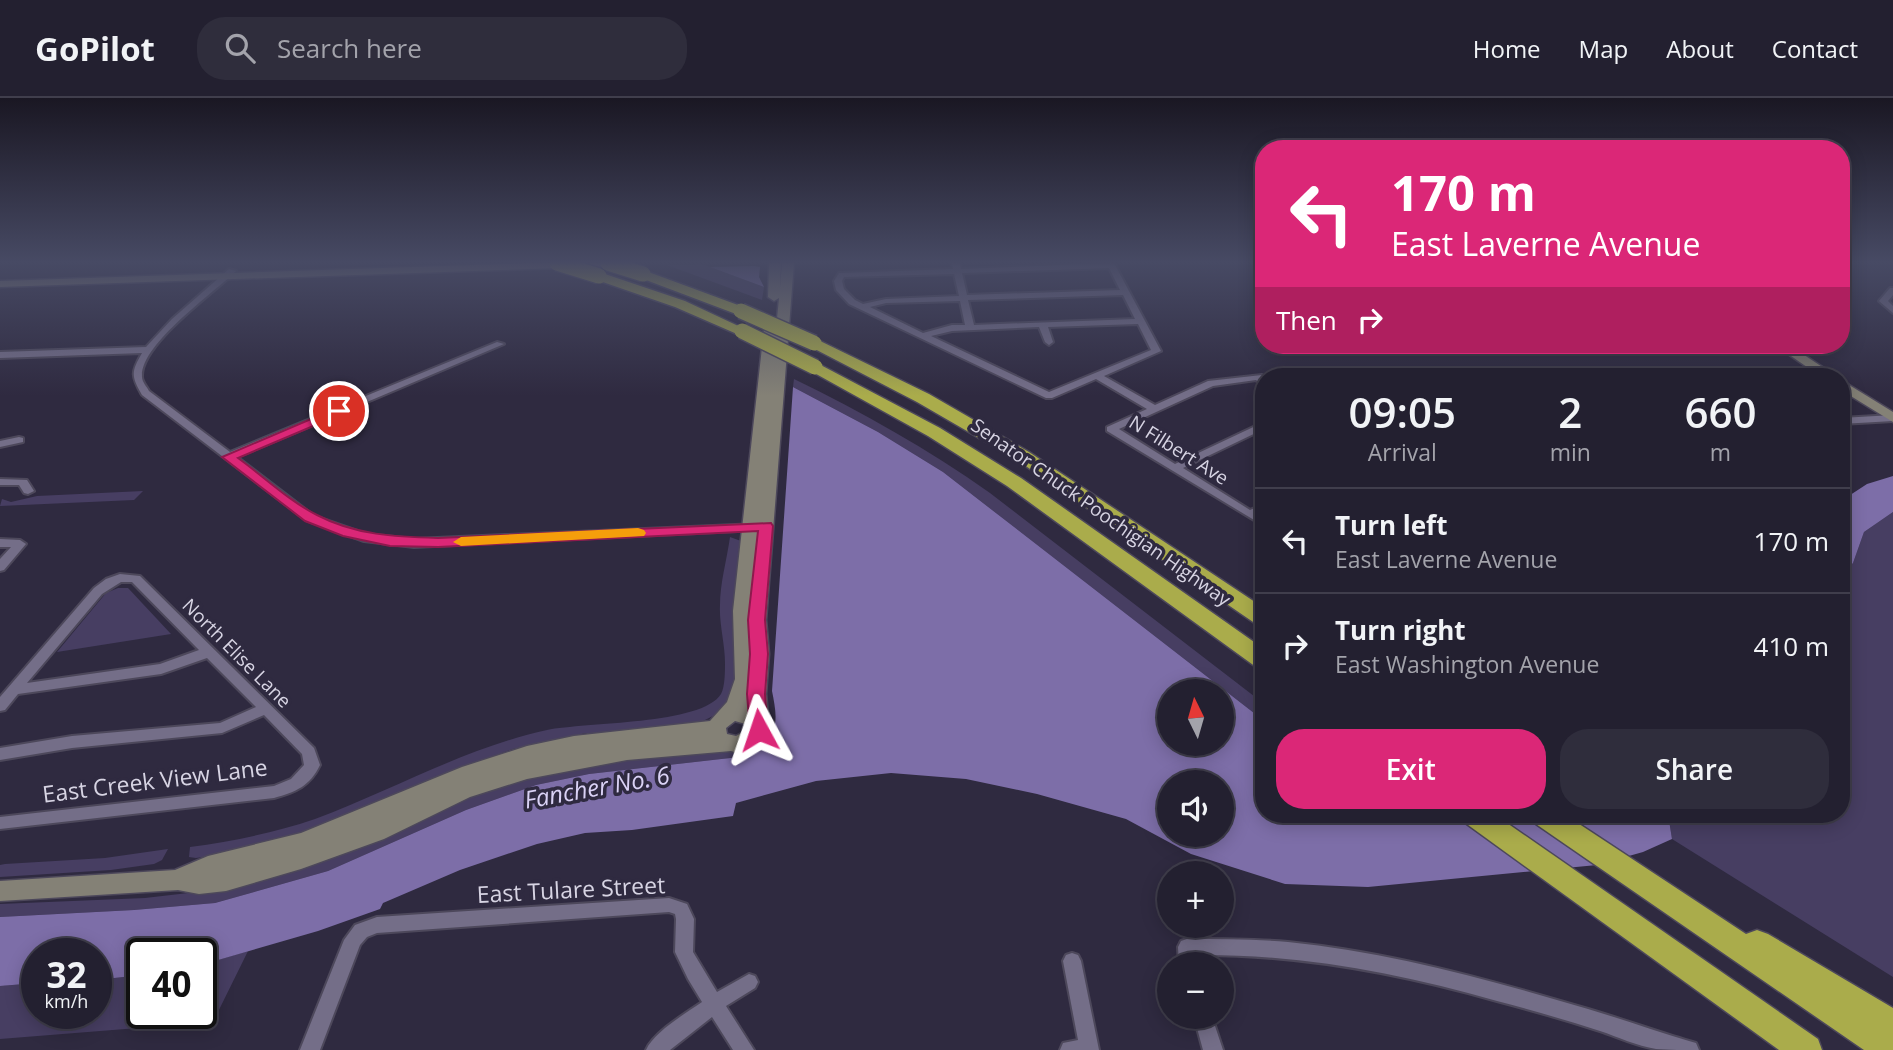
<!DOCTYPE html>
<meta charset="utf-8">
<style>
:root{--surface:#232030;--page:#2f2d3c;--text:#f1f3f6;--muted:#a3a3ab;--line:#403e4c;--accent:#db2777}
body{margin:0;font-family:"Open Sans",sans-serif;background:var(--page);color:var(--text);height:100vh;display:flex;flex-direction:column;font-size:26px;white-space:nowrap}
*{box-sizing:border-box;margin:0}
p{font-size:23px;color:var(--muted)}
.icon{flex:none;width:38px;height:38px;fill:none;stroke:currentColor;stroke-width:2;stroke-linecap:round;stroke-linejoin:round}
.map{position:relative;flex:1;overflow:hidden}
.panel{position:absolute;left:1255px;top:270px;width:595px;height:455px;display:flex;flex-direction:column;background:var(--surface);border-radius:28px;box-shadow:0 4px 18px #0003,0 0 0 2px var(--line)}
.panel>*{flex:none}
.hud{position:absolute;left:1255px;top:42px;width:595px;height:214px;border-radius:28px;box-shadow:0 4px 18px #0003,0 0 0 2px var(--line);background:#db2777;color:#fff;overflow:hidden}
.needle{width:46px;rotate:355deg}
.buttons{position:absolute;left:1157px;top:581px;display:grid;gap:14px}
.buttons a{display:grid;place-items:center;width:77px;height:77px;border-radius:50%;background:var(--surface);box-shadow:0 4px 18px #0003,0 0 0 2px var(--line);font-size:35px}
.speed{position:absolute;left:21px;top:840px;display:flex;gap:14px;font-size:35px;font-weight:700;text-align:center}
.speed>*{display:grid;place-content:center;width:91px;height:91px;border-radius:50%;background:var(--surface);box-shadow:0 4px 18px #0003,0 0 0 2px var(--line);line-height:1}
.speed small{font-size:18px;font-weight:400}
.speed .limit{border:4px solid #111;border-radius:10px;background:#fff;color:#111}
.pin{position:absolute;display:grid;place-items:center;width:60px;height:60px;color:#fff;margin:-30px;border:4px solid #fff;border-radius:50%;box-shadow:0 2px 7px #0007}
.me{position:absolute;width:77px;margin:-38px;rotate:355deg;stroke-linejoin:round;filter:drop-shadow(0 0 5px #0008)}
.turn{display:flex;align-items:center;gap:24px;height:147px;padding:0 21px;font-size:32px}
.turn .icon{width:91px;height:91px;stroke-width:2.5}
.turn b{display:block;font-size:49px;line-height:60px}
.then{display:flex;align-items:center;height:66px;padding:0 21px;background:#0003;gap:14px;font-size:26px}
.eta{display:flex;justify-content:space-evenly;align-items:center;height:119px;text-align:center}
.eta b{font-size:42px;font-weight:600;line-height:49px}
.action{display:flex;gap:14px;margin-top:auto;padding:14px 21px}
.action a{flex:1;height:80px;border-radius:28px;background:var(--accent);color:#fff;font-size:28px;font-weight:600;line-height:80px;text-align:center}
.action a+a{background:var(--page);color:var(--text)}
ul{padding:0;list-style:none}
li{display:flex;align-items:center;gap:21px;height:105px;padding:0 21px;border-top:2px solid var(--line)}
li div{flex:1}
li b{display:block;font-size:26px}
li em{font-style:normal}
header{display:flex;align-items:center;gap:42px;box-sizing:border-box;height:98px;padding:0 35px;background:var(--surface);border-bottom:2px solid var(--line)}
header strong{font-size:33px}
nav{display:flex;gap:38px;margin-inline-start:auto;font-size:24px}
.search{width:490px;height:63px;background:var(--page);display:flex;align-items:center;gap:18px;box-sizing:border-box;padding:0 24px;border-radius:28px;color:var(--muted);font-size:26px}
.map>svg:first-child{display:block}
.green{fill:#473e62}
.water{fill:#7d6ea8;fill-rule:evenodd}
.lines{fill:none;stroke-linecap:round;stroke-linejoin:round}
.street-casing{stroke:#4d485b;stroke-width:4}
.secondary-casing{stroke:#4d485b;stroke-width:3}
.highway-casing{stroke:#4d485b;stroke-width:3}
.street{fill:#746e88;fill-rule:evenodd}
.secondary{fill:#848176;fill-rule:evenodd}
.highway{fill:#aaac4b;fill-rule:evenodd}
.highway-bridge-casing{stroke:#4d485b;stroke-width:18;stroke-linecap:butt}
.highway-bridge{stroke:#aaac4b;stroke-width:15}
.route{fill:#db2777;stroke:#8e194d;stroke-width:2}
.slow{fill:#f59e0b}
.labels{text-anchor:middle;stroke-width:7;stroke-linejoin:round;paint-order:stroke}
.street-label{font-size:19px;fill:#d7d4e3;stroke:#2f2a40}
.near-street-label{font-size:23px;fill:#d7d4e3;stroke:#2f2a40}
.near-water-label{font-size:24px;font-style:italic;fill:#dad2f5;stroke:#2f2a40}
</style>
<header>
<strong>GoPilot</strong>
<div class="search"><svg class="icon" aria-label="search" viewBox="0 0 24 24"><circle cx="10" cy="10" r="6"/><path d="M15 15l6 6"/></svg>Search here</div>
<nav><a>Home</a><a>Map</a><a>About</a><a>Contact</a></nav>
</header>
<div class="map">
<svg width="1893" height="952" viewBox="0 0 1893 952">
<rect width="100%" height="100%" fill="#2f2a40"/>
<!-- green -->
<g class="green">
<path d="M702 166 764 189 762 202 667 167Z"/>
<path d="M794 281C862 314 928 351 990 395L1263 605V622L943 374 878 334 793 289Z"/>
<path d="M143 393 134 402 0 408 2 401 11 404 37 398Z"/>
<path d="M1893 414V879L1672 741 1668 716H1841V478L1853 465 1864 434Z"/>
<path d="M730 439 741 443 733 516 737 540 735 593 722 611 713 618 697 626 606 636 586 635 513 651 448 675 310 733 228 755 196 760 189 759 190 749C233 743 274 735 315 721 393 692 465 650 547 632 585 624 702 627 721 596 725 589 725 573 725 565 725 546 719 526 720 507 720 485 727 461 730 439Z"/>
<path d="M118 490H128L171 536 57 554 106 495Z"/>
<path d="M698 654H742L739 659 589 676 536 687 466 712 328 773 215 805 134 812 0 819V806L145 800 214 792 470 698 539 675 602 664Z"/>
<path d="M168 751 162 762 154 766 111 772 0 779V767L5 766 105 760Z"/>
<path d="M248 853 213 924 0 941V888L37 885V915H96V882L142 877V915H201V867Z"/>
</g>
<!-- water -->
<g class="water">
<path d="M754 168 760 169 759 179 764 189 710 169Z"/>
<path d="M793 289 878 334 943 374 1263 622 1264 716H1384L1397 726 1519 716H1668L1672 741 1643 754 1597 767 1368 789 1285 786 1191 756 1126 721 1037 696 966 681 891 675 816 683 736 705 733 718 632 732 585 735 537 746 460 772 383 805 380 811 318 833 201 867V856H142V877L96 882V856H37V885L0 888V819L134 812 215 805 328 773 466 712 536 687 589 676 739 659C743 652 745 653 753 650 781 639 777 618 772 593ZM1169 593H1222V646H1169ZM1169 684H1222V737H1169Z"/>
<path d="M1893 378V414L1864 434 1853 465 1841 478V403L1867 386Z"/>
</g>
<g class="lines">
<defs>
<g id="street">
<path d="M952 165H960L961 171 1114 165 1161 253 1104 278 1155 307 1208 283 1262 277 1264 289 1256 282 1213 288 1119 331 1175 366 1264 324V331L1183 370 1250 412 1264 406V414L1258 416 1264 420V428L1107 333V329L1147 311 1096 281 1052 300H1046L849 206 836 192 834 183 839 175H842L953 171ZM1109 170 1120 192 967 197 962 175ZM954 176 959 198 886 201 863 206 855 202 844 191 842 183 844 179ZM1123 197 1135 221 974 227 968 202ZM960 203 965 227H952L923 235 870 209 886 205ZM1138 226 1151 252 1049 294 931 238 952 233 1039 229 1045 244 1049 247 1053 244 1048 229Z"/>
<path d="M229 171 236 173C214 195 140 246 142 279 142 284 147 289 149 293L230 354 497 244 504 246 237 359 314 418 366 436 414 441 758 426 764 429 758 432 414 449 364 443 306 422 142 297C131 278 131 274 142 255L0 260V254L146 249 172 221Z"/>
<path d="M1890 190H1893V197L1888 203 1893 208V215L1879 203Z"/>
<path d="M1893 317V323L1841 326V320Z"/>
<path d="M19 339 23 340V344L0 349V343Z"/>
<path d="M0 381 27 382 34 393 28 396 24 395 19 387H0Z"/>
<path d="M0 441 20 442 26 446 4 472 0 473V461L11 449H0Z"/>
<path d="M120 476 140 478 314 650 320 667C310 688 296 694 274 700L0 731V719L274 688 291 681 304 667 302 656 264 617 222 635 72 650 0 662V650L72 638 220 625 256 609 207 560 161 576 18 596 5 612 0 613V599L94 490 106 481ZM121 484H132L199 552 160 566 27 585 102 496Z"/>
<path d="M669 800 687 806 694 821 693 854 717 894 749 876 755 878 758 884 755 890 726 908 754 952H733L712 919 670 952H646C654 934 686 915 702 904L688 881 675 854 676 821 675 816 669 814 377 835 367 839 360 847 320 952H300L344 842 355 827 377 819Z"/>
<path d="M1187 841C1221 841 1254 841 1288 844 1390 854 1490 882 1588 911 1622 921 1655 933 1689 943L1696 945 1699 952C1685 952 1669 952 1656 951 1637 948 1618 939 1600 933 1566 922 1531 912 1497 903 1399 875 1299 856 1196 857L1197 866H1179L1178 849 1181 843Z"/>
<path d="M1072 855 1078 857 1081 863 1099 952H1060L1063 945 1078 942 1063 863 1066 857Z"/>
<path d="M1194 919H1212L1223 952H1203Z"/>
</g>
<g id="secondary">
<path d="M530 165H625L619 168 0 189V183Z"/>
<path d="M769 165H781L780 190 782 165H794L766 522 769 556 766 596 769 627 763 643 738 655 731 653 627 662 527 681 470 699 384 741 301 771 226 793 199 796 178 792 0 803V783L175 772 208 758 301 735 462 669 527 648 574 638 710 623 727 604 735 581 733 513 764 231 770 227 776 231 779 200 774 203 768 199ZM735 623 749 627 747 632 736 638 727 636 726 630Z"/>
<path d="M1775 247H1789L1836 278H1820Z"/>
<path d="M1841 282 1893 314V324L1841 292Z"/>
</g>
<g id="highway">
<path d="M643 172 746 210 748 213 746 216H736L638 179 636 176Z"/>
<path d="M599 174 685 203 749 233 742 237 737 236 675 209 594 181V175Z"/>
<path d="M814 240 929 296 1029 354 1264 510V528L1256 526 1017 362 917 304 809 248 806 245Z"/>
<path d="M815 264 940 330 1021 380 1264 551V571L1256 569 1007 388 928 338 809 272 807 269 809 266Z"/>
<path d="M1461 716H1494L1818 941 1822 952H1779L1464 724Z"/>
<path d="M1530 716H1564L1746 836 1757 832 1768 836 1893 910V952H1864L1533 724Z"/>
</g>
</defs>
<!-- street casing -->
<use href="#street" class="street-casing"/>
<!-- secondary casing -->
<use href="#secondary" class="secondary-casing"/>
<!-- highway casing -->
<use href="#highway" class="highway-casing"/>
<!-- street -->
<use href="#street" class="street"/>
<!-- secondary -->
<use href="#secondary" class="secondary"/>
<!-- highway -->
<use href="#highway" class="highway"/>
<defs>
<g id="highway-bridge">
<path d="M557 165 599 178"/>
<path d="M608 165 643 176"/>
<path d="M741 213 814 245"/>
<path d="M742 233 815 269"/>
</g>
</defs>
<!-- highway-bridge casing -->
<use href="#highway-bridge" class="highway-bridge-casing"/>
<!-- highway-bridge -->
<use href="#highway-bridge" class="highway-bridge"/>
</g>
<!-- sky -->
<linearGradient id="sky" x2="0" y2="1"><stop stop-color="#1a1723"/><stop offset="0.55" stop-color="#474a64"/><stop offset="1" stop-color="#474a64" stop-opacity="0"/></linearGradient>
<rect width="1893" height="298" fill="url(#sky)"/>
<!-- route -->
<path class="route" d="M339 309 344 310V315L238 360C263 378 289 403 317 417 355 437 396 439 438 440L771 425 773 428 765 522 768 556 765 596 768 632 766 637H752L750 632 747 596 750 556 748 522 758 433 438 449 390 448 343 438 305 423 222 359Z"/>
<!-- slow -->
<path class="slow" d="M638 430 644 432 646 435 644 438 461 448 453 444 461 439Z"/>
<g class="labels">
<!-- street labels -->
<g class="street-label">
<text transform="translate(1179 352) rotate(32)" y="7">N Filbert Ave</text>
<text transform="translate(1101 414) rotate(35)" y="7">Senator Chuck Poochigian Highway</text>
<text transform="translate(237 555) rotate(45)" y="7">North Elise Lane</text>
</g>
<!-- near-street labels -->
<g class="near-street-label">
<text transform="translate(155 683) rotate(-7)" y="8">East Creek View Lane</text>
<text transform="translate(571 792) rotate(-3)" y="8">East Tulare Street</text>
</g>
<!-- near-water labels -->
<g class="near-water-label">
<text transform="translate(597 690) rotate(-10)" y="8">Fancher No. 6</text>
</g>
</g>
</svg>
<div class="buttons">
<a><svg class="needle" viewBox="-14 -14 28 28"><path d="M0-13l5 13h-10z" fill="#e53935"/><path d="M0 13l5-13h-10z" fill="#a3a3ab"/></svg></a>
<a><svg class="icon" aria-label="sound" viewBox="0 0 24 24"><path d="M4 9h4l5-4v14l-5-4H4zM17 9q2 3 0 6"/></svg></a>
<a>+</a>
<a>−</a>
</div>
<div class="speed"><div>32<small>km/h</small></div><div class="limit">40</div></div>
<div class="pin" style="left:339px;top:313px;background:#d93025"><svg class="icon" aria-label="arrive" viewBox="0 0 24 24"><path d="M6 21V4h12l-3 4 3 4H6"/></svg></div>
<svg class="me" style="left:759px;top:632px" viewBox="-20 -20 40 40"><path d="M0-17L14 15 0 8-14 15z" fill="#db2777" stroke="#fff" stroke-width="4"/></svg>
<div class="hud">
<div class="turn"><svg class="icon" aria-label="left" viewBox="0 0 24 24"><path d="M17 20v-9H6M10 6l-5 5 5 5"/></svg><div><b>170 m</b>East Laverne Avenue</div></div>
<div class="then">Then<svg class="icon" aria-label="right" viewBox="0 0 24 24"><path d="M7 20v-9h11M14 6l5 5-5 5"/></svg></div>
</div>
<section class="panel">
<div class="eta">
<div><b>09:05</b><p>Arrival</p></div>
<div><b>2</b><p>min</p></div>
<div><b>660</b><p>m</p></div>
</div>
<ul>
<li><svg class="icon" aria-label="left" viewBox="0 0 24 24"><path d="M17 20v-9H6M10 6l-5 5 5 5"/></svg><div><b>Turn left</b><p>East Laverne Avenue</p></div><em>170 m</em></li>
<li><svg class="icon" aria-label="right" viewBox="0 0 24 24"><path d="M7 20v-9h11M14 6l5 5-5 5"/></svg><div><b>Turn right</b><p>East Washington Avenue</p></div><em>410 m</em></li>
</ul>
<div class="action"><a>Exit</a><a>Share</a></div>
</section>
</div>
